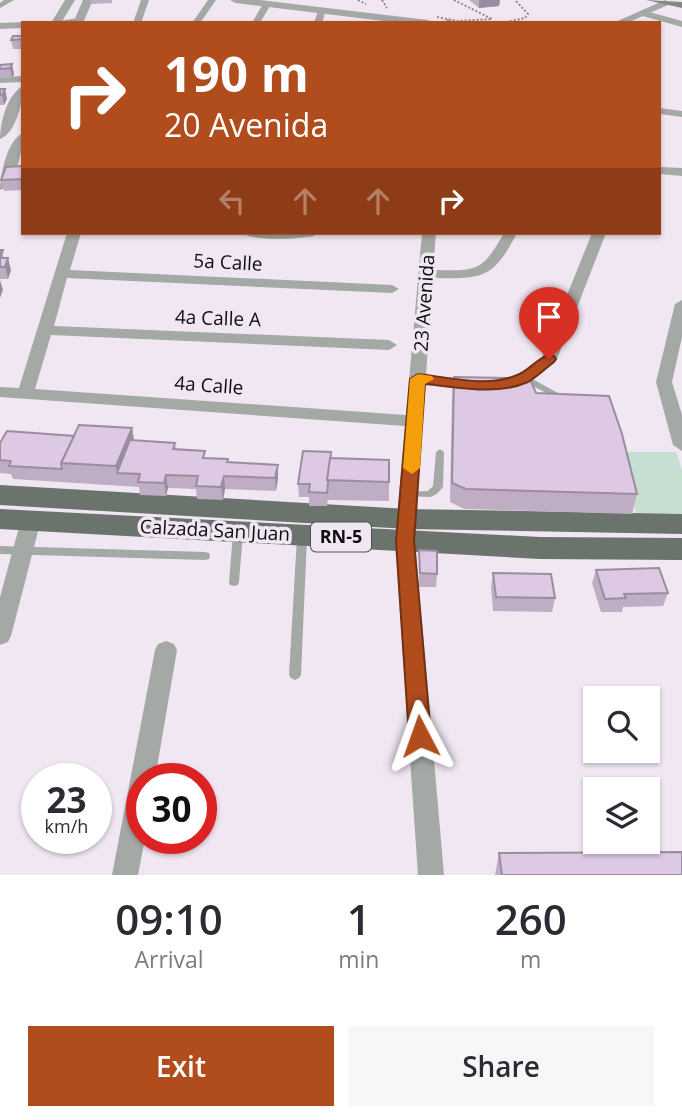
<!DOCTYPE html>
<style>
:root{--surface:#fff;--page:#f7f7f7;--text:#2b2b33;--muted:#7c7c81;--accent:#b14c1d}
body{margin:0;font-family:"Open Sans",sans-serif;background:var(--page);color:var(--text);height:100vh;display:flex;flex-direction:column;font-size:26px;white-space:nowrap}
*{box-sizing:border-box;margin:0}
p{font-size:23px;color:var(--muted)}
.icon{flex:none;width:38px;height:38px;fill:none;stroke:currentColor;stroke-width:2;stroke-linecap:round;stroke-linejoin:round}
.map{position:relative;height:875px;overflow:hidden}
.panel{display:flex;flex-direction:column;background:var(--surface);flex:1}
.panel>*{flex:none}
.banner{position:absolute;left:21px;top:21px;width:640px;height:214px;border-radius:0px;box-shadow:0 2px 5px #0004;background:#b14c1d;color:#fff;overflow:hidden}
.buttons{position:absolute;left:583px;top:686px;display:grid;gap:14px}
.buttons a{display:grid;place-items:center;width:77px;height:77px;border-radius:0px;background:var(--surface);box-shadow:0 2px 5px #0004;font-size:35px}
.speed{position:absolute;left:21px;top:763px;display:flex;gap:14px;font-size:35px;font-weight:700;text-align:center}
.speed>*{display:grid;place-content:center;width:91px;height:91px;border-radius:50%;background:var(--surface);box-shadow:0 2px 5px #0004;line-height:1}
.speed small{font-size:18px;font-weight:400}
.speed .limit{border:10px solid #d22;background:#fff;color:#111}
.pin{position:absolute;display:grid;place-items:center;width:60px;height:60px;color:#fff;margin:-72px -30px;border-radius:50% 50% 50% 0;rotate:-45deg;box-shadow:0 0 7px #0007}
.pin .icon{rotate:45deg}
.me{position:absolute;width:77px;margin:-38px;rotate:356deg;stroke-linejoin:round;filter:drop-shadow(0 0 5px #0008)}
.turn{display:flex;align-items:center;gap:24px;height:147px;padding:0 28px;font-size:32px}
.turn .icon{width:91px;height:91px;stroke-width:2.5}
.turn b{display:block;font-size:49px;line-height:60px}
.lanes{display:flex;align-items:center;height:66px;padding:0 28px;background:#0003;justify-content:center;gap:35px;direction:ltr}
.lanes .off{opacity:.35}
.eta{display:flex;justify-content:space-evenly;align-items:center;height:119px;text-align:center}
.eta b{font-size:42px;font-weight:600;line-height:49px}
.action{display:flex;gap:14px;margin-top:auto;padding:14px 28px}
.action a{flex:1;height:80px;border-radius:0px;background:var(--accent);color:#fff;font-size:28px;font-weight:600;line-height:80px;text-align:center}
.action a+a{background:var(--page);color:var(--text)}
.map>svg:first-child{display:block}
.green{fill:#c6dfd0}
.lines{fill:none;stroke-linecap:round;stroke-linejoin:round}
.path{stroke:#8e8790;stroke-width:2;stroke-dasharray:2 2;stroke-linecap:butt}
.service{fill:#a4a9a5;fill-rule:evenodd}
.minor{fill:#a4a9a5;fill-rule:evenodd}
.tertiary{fill:#a4a9a5;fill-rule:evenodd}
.secondary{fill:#828a84;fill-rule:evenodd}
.primary{fill:#6a736c;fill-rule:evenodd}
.wall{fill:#bfadc4}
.shaded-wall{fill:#9b8da0}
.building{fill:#dec9e4;stroke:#9b8da0;stroke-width:2}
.route{fill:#b14c1d;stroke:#733113;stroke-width:2}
.slow{fill:#f59e0b}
.labels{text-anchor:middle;stroke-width:7;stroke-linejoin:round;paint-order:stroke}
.shield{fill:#f0e7f3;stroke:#524e54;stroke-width:2}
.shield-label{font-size:18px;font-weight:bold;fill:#0f0c10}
.street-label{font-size:19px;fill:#0f0c10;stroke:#f0e7f3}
</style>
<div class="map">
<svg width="682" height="875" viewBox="0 0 682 875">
<rect width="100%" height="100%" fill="#f0e7f3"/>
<!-- green -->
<path class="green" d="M620 452H676L682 470V517H637Z"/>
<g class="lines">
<!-- path -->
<g class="path">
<path d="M358 0 366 4"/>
<path d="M382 0 387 8"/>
<path d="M437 17 457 21 492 19 454 0"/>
<path d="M447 20 456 23"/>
<path d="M502 23 525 18 528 14 515 0"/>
</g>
<!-- service -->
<g class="service">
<path d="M521 376H527L567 398 563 401 560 400 521 380 520 378Z"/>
<path d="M440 449 444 452 443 487C440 491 435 496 430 497L407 496 405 494 407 492 428 491 433 486 436 452Z"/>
<path d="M238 529 241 531 243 533 239 582 238 585 234 586 230 585 229 582 233 533 235 531Z"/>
<path d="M302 533 305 534 307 537 301 675 299 678 295 680 291 678 289 675 297 537 299 534Z"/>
<path d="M0 546 205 552 209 553 210 556 209 559 205 560 0 554Z"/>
</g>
<!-- minor -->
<g class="minor">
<path d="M4 0H14L0 8V3Z"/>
<path d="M141 0H149L141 23H133Z"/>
<path d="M208 0H216L200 23H192Z"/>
<path d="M264 2 271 4 260 23H252Z"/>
<path d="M319 8 326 10 322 23H314Z"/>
<path d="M642 10 682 21V27L639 15Z"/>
<path d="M78 18 81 23H47Z"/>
<path d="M23 22V28L0 29V23Z"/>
<path d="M23 76V82L0 83V77Z"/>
<path d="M660 108 682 111V117L660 114Z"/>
<path d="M660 167 682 168V176L660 174Z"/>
<path d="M67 233H81L70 270 392 285 399 289 392 293 67 278 54 326 389 340 397 345 389 350 51 335 35 389 406 415 422 233H436L433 270C477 271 482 272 504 233H517C493 279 483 279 433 278L426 375 477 380 485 385 477 390 425 385 415 541 444 875H418L395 541 405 426 0 397V387L19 388Z"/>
<path d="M242 233H316L314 236C298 239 255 242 242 233Z"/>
<path d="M592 233H606L557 359 534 379 508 388 502 386 500 383 502 380 522 373 542 357Z"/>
<path d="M682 300V337L672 382 682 415V451L673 445 656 382 675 304Z"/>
<path d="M31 513 38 515 41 520 11 636 8 642 0 645V597L21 520 24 515Z"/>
<path d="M166 641 174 644 177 650 155 779H142V838H145L138 875H112L155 650 158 644Z"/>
</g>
<!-- tertiary -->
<g class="tertiary">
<path d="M65 0H75L61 23H51Z"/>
<path d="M83 0H93L83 23H73Z"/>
<path d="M230 0H260L428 20 433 23H400L235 3Z"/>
<path d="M665 0 670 3 668 5 627 23H613Z"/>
<path d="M23 86C23 102 16 133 0 139 0 123 7 94 23 86Z"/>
<path d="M23 133C23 148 16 185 0 190 0 175 7 140 23 133Z"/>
</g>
<!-- secondary -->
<path class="secondary" d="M646 0 682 2V8Z"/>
<!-- primary -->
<g class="primary">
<path d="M0 485 408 509 682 514V534L408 529 0 505Z"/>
<path d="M0 509 540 537 682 538V560L540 559 0 529Z"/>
</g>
</g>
<!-- wall -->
<g class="wall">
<path d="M90 0H112V3L91 4Z"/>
<path d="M469 0H500L499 6 479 8Z"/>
<path d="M23 36V49H13L11 40Z"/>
<path d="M12 64 14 74 12 78H0V65Z"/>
<path d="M0 89H5L7 99 4 105H0Z"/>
<path d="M23 166V190L4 191 1 180Z"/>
<path d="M0 250 11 270 8 279H0Z"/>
<path d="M454 377 536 393 637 494 632 514 464 509 450 502 452 396Z"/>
<path d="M132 428 134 440 175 443 176 450 206 458 228 462 278 465V478L276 491 225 489 223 500 197 499 196 489 168 488 166 496 140 495 139 487 13 479 11 474 0 473V443L74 436Z"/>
<path d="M331 458 389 482V501L328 500V499L327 506H309V497H299L298 484Z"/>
<path d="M419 550 437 574 436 587H419Z"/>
<path d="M596 570 668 593 663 606 623 607 622 612H601L592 583Z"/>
<path d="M493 573 555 598 552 612 493 611 491 587Z"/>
<path d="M499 853 682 875H495Z"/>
</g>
<!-- shaded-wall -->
<g class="shaded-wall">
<path d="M479 0H500L499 6 479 8Z"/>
<path d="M12 64 14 74 12 78 10 68Z"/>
<path d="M5 89 7 99 4 105 2 95Z"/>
<path d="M8 258 11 270 8 279 5 267Z"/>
<path d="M0 280 3 290 0 298Z"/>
<path d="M132 428 135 447 117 473 116 466Z"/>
<path d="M278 465V478L276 491 275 478Z"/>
<path d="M166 475 168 488 166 496 164 483Z"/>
<path d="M224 476 225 489 223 500 221 487Z"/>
</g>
<!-- building -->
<g class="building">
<path d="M13 36H23V39L11 40Z"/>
<path d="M12 64 10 68 0 69V65Z"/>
<path d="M0 89H5L2 95H0Z"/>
<path d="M23 166V179L1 180 6 167Z"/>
<path d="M0 250H3L0 258H8L5 267H0Z"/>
<path d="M528 375 536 393 609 396 622 434 637 494 466 489 452 483 454 377 508 378Z"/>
<path d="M79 425 132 428 116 466 61 463Z"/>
<path d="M7 431 74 436 61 463 62 469 9 466 11 461 0 460V443Z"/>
<path d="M130 440 175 443 173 449 205 451 203 458 228 459 227 462 278 465 275 478 224 476 221 487 196 486 198 476 166 475 164 483 138 482 140 474 117 473Z"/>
<path d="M303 451 331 452 327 493 309 492 310 484H298Z"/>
<path d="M330 458 389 460V482L327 480Z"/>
<path d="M419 550 437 551V574L420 573Z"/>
<path d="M659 568 668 593 624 594 626 598 605 599 596 570Z"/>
<path d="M493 573 551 574 555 598 496 597Z"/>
<path d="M682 852V875H502L499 853Z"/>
</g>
<!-- route -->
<path class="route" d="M549 355 554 356 556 359 554 362C546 368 537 377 528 382 496 396 458 387 425 384L414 541 431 736 428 742 420 745 412 742 409 736 396 541 410 379 418 374C448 377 488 388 517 375 529 371 537 358 549 355Z"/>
<!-- slow -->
<path class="slow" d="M418 374 432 376 434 379 425 384 420 468 412 474 403 468 410 379Z"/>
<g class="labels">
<!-- shield labels -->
<rect class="shield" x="311" y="522.5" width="60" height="29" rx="5"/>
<g class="shield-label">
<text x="341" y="543">RN-5</text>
</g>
<!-- street labels -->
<g class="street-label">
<text transform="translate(228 262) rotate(3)" y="7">5a Calle</text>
<text transform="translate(424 303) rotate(-86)" y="7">23 Avenida</text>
<text transform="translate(218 318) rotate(2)" y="7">4a Calle A</text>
<text transform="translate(209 385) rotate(4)" y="7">4a Calle</text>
<text transform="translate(215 530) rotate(3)" y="7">Calzada San Juan</text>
</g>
</g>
</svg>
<div class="buttons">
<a><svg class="icon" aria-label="search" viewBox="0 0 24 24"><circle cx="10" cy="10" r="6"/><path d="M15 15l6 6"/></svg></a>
<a><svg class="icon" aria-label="layers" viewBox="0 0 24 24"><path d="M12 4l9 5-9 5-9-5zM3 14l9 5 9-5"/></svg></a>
</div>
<div class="speed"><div>23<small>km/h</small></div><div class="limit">30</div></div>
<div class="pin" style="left:549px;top:359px;background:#d93025"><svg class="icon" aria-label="arrive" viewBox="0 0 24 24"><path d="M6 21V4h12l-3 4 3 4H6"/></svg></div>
<svg class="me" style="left:420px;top:736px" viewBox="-20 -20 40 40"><path d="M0-17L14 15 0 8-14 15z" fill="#b14c1d" stroke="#fff" stroke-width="4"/></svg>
<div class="banner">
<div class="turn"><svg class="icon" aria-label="right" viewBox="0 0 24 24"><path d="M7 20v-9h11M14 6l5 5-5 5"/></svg><div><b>190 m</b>20 Avenida</div></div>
<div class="lanes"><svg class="icon off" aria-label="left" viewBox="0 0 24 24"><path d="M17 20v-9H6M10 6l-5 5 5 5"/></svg><svg class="icon off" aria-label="ahead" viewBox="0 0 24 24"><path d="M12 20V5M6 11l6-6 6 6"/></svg><svg class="icon off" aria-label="ahead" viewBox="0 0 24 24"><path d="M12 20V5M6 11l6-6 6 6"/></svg><svg class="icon" aria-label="right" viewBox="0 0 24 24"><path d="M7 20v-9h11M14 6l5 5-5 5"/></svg></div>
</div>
</div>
<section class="panel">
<div class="eta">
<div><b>09:10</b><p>Arrival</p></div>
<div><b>1</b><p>min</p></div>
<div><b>260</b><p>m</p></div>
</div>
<div class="action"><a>Exit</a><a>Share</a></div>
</section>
